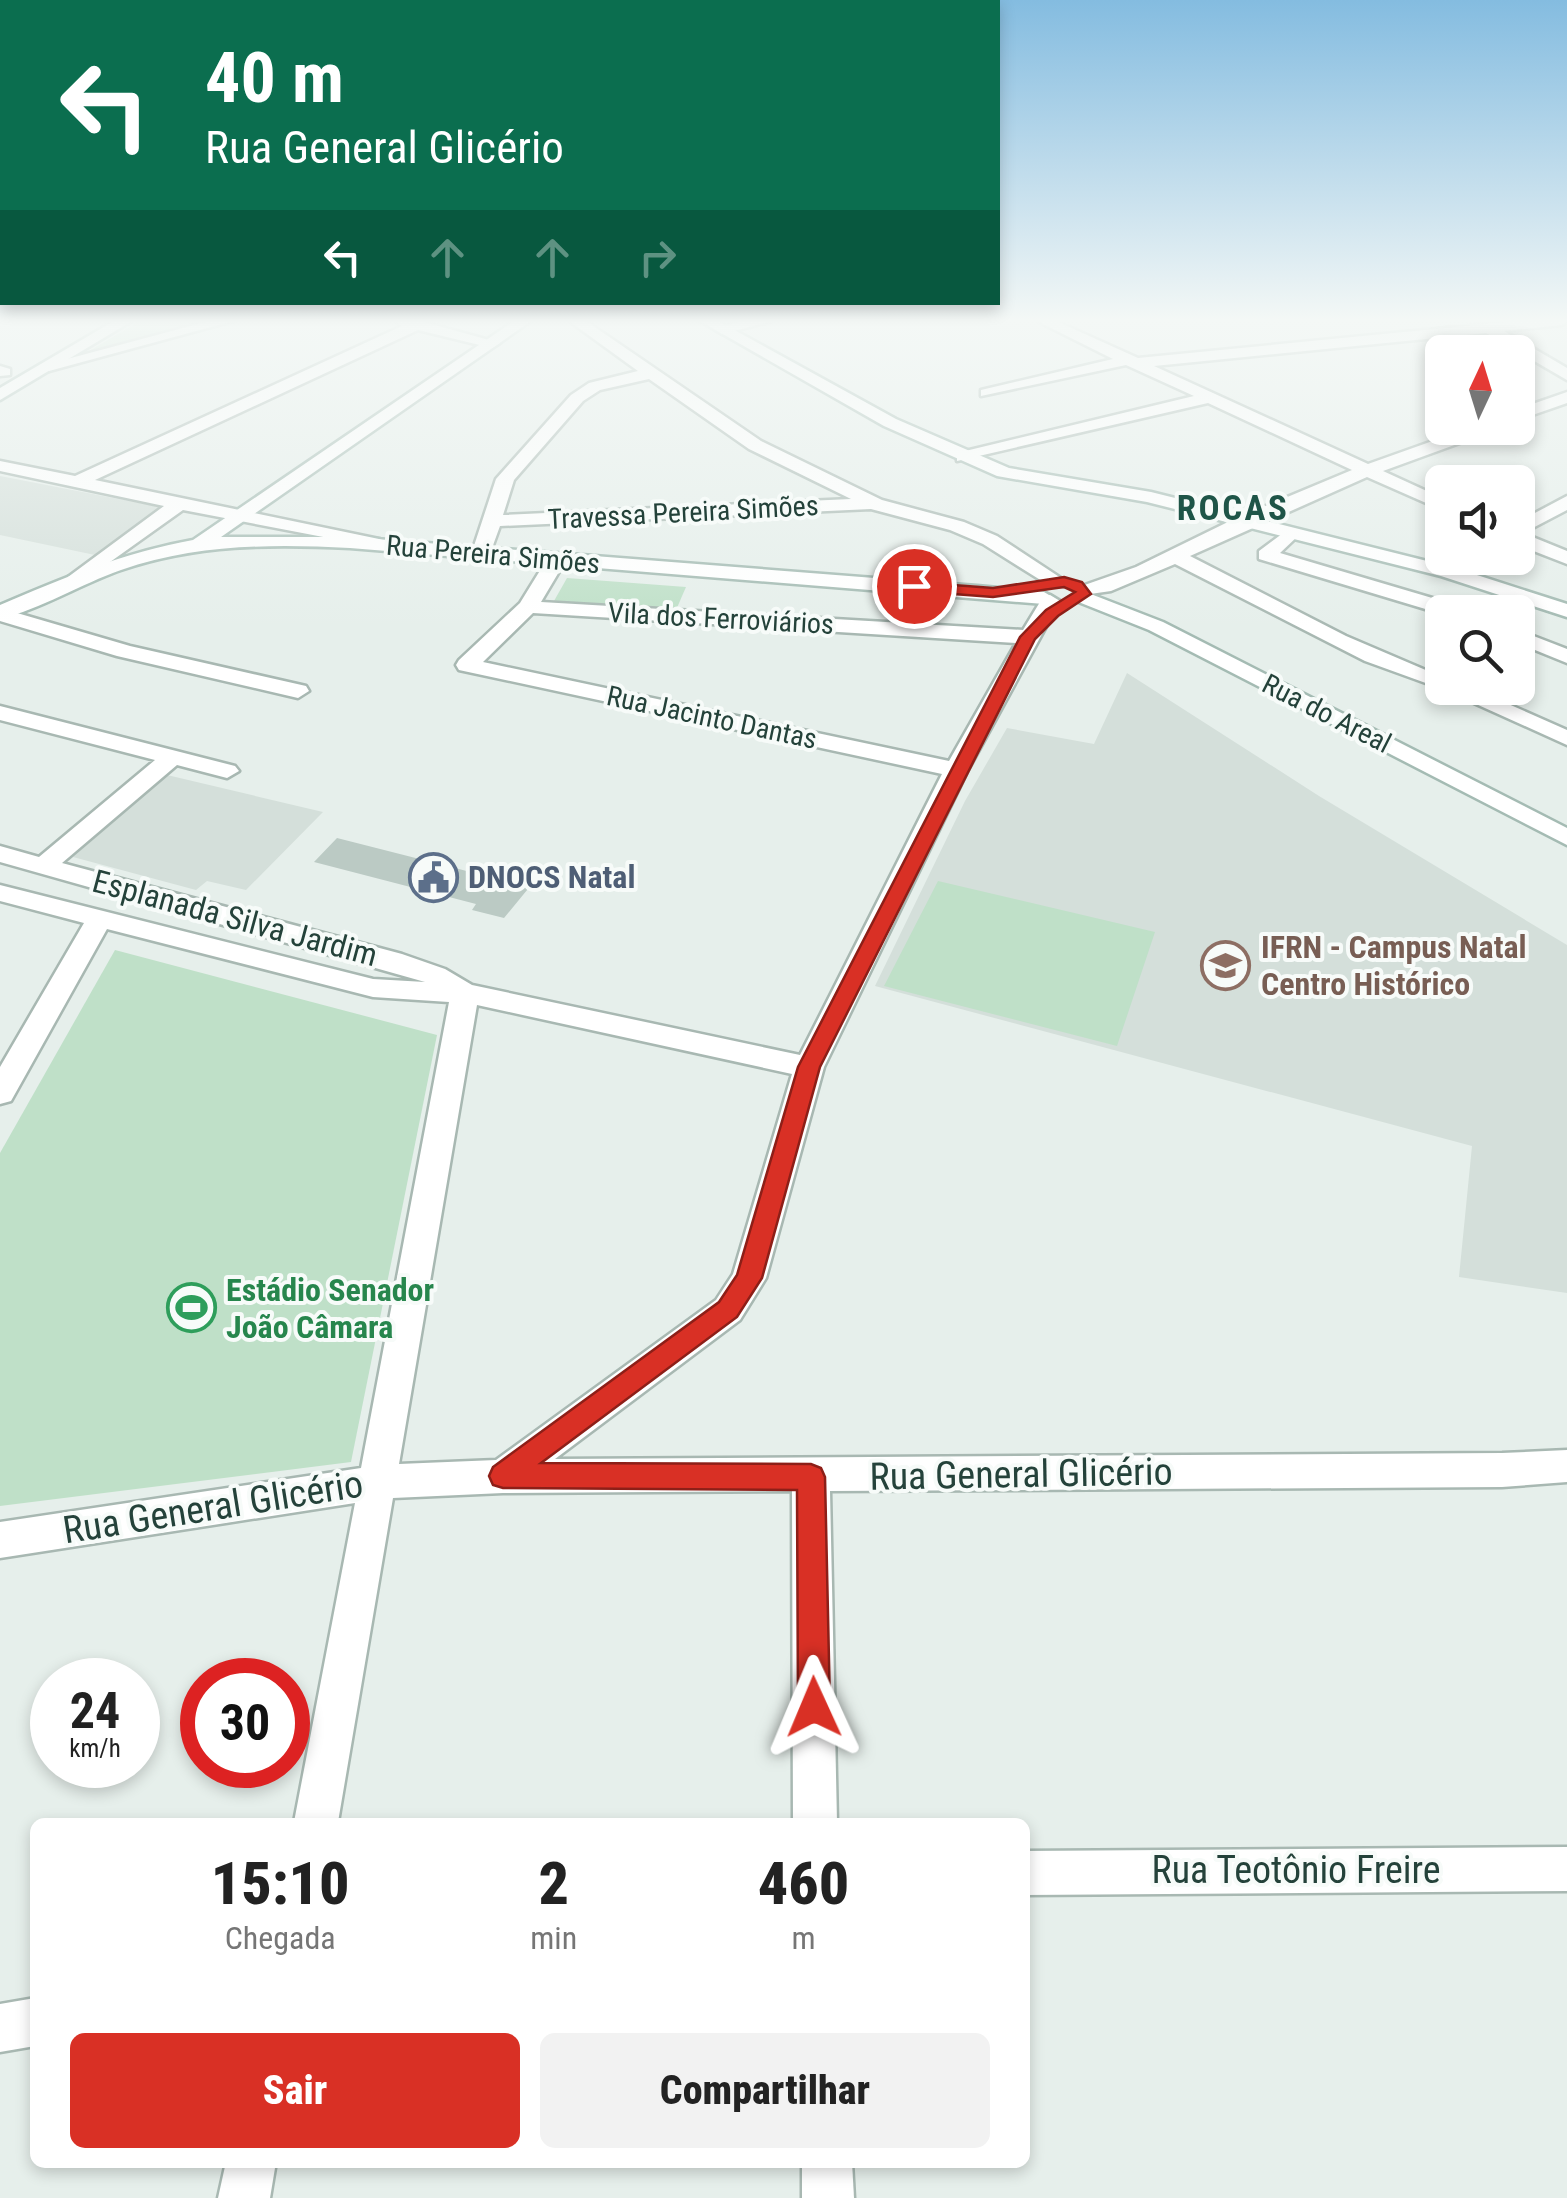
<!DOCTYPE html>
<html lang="pt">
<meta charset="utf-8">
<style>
:root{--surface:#fff;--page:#f2f2f2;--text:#222;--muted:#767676;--accent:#d93025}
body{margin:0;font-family:"Roboto Condensed",sans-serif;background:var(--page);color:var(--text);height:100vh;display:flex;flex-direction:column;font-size:38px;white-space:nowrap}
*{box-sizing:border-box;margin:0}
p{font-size:32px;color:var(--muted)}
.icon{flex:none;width:55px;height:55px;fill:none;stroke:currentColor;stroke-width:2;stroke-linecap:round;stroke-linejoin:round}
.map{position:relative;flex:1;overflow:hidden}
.side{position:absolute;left:30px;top:1818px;width:1000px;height:350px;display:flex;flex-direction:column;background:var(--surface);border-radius:15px;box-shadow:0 5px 15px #0003}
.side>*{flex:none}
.banner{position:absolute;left:0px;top:0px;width:1000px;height:305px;box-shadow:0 5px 15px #0003;background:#0b6e4f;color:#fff;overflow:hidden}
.needle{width:65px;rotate:4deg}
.controls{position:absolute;left:1425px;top:335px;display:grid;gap:20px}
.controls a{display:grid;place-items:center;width:110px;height:110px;border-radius:15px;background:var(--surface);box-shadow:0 5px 15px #0003;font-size:50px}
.speed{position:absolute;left:30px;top:1658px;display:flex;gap:20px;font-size:50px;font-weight:700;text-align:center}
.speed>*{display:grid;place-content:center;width:130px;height:130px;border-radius:50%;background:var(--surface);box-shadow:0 5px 15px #0003;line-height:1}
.speed small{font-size:25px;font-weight:400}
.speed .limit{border:15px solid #d22;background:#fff;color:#111}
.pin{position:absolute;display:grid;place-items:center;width:85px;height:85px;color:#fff;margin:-42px;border:5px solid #fff;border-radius:50%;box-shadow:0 2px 10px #0007}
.me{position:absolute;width:110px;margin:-55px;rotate:359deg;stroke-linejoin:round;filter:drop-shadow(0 0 8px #0008)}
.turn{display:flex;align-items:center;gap:35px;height:210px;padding:0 40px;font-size:45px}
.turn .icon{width:130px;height:130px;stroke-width:2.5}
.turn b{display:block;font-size:70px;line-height:85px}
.lanes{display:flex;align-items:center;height:95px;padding:0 40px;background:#0003;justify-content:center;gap:50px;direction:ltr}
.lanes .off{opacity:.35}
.eta{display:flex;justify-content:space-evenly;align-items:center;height:170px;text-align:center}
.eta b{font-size:60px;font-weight:800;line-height:70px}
.cta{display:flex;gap:20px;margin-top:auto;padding:20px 40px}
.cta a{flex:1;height:115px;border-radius:15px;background:var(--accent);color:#fff;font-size:40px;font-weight:800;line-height:115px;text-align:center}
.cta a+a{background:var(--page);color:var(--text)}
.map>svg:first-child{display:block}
.built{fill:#d4dfda}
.green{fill:#bfe0c8}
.building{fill:#bbcac4}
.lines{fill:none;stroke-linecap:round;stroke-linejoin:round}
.street-casing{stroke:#a8b8b2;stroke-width:5}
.secondary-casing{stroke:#a4bbb3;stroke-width:5}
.street{fill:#fff;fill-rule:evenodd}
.secondary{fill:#fff;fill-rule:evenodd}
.route{fill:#d93025;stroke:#8d1f18;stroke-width:2.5}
.labels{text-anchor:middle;stroke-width:8;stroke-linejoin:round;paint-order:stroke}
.far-street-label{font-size:28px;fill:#24423a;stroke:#f7fbf9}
.service-label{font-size:32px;font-weight:bold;fill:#4e5e75;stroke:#f7fbf9;text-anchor:start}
.street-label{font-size:32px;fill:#24423a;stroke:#f7fbf9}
.education-label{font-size:32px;font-weight:bold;fill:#785e54;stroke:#f7fbf9;text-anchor:start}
.leisure-label{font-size:32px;font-weight:bold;fill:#27864d;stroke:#f7fbf9;text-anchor:start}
.far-district-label{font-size:35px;font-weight:bold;letter-spacing:2.5px;fill:#1f5548;stroke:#f7fbf9}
.near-street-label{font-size:38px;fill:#24423a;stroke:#f7fbf9}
</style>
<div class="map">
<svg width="1567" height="2198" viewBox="0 0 1567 2198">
<rect width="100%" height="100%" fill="#e6efeb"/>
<!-- built -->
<g class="built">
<path d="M0 476 160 507 95 555 0 535Z"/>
<path d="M1127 673 1319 796 1567 945V1293L1459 1277 1472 1146 875 986 965 801 1007 728 1094 744Z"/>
<path d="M167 775 323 812 246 890 207 881 196 890 73 857Z"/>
</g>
<!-- green -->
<g class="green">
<path d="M140 321H210L89 351Z"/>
<path d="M567 578 686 587 676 610 554 601Z"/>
<path d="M938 881 1155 932 1117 1046 884 986Z"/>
<path d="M115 950 437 1035 351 1462 0 1506V1153Z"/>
</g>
<!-- building -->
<path class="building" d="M337 838 498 879 532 884 504 918 472 910 476 904 314 862Z"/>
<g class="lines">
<defs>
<g id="street">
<path d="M209 321H233L49 371 41 366Z"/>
<path d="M395 321H420L500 343 492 348 418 330 95 480 379 539 386 541V549L183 510 75 587 68 585V577L164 506 0 471V461L75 476 402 326Z"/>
<path d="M569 321H586L761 441 882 500 964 522 997 536 1067 582 1064 586H1050L983 544 950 530 871 509 500 526 488 559H474L471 555 496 479 571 395 589 383 638 371ZM649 379 749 449 851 499 503 515 514 480 583 401 600 390Z"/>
<path d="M742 321H773L722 334 714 329Z"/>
<path d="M1037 321H1056L1138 358 1517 321H1567L1562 325 1504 331 1567 368V380L1486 333 1154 366 1368 464 1469 428H1492L1490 432 1383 471 1442 498V510L1367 477 1190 556 1346 636 1442 677V688H1472L1567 730V745L1445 690 1365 661 1175 564 1111 591 1076 596V588L1136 567 1232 520 1352 470 1208 403 957 461V453L1194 396 1126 365 981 396V390L1113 359Z"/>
<path d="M0 366 10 369V375L0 376Z"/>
<path d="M1567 392V403L1518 420V409Z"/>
<path d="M1567 496V510L1523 533 1567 551V564L1518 545V522Z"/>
<path d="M1290 528 1300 534 1280 553 1466 608 1469 612 1442 614 1259 559V551Z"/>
<path d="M556 554 566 560 541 602 1023 630 1043 597 1050 595 1060 601 968 770 824 1067 766 1278 740 1320 555 1459 1502 1453 1567 1450V1482L1502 1487 830 1491 837 1822H793L792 1491 503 1493 393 1498 338 1822H294L355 1503 0 1558V1522L361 1468 449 1002 373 997 107 929 11 1101 0 1104V1067L84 923 0 901V885L373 979 425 982 0 862V846L39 857 155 760 0 720V706L235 766 239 771 227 778 177 765 62 863 402 954 445 969 472 985 800 1055 942 774 459 670 456 665 459 660 520 603 549 556ZM533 613 1016 643 949 761 483 662ZM477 1005 792 1074 733 1274 716 1300 496 1460 399 1464Z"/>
<path d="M0 608 130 646 306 686 309 691 298 698 117 656 0 621Z"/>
<path d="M1518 630 1567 649V663L1518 643Z"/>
<path d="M1567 1847V1891L1025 1895V1851Z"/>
<path d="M35 1998V2046L0 2052V2004Z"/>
<path d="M226 2162H276L270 2198H218Z"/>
<path d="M802 2162H852L854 2198H802Z"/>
</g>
<g id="secondary">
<path d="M114 321H132L0 400V388Z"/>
<path d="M514 321H531L221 537H350L977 586 1044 592 1054 598 1044 604 350 548C273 544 196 544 121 570 81 584 41 609 0 619V605C63 578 125 552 193 540Z"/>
<path d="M700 321H718L896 419 1009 468 1151 492 1455 568 1567 604V617L1441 576 1147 502 997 476 884 426Z"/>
<path d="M1083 591 1163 622 1567 828V845L1149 630 1076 601 1073 597Z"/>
</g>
</defs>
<!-- street casing -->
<use href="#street" class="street-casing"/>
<!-- secondary casing -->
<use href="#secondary" class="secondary-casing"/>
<!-- street -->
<use href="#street" class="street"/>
<!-- secondary -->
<use href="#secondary" class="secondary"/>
</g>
<!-- sky -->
<linearGradient id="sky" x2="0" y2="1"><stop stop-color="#84bce0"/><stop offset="0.51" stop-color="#f4f8f6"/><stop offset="1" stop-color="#f4f8f6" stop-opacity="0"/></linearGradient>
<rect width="1567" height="629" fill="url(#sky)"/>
<!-- route -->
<path class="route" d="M1064 577 1082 582 1091 594 1058 616 1035 639 820 1067 762 1278 737 1317 541 1463 811 1464 821 1468 825 1477 830 1707 825 1718 814 1723 803 1718 798 1707 797 1490 503 1488 493 1485 489 1476 493 1467 719 1302 737 1275 798 1067 1020 637 1046 610 1075 592 1064 587 993 597 914 591 906 586 914 582 993 588Z"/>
<!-- icons -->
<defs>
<symbol id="civic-ring" viewBox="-11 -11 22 22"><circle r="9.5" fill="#f7fbf9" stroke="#5c6f8a" stroke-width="1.5"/><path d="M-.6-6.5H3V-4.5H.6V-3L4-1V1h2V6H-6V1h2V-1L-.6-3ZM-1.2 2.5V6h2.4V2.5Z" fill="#5c6f8a"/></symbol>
<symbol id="university-ring" viewBox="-11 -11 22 22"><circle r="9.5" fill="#f7fbf9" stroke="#8d6e63" stroke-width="1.5"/><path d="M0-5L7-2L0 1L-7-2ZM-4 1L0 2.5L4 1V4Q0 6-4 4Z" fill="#8d6e63"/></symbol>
<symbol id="stadium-ring" viewBox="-11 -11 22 22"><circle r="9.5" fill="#f7fbf9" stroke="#2e9e5b" stroke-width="1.5"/><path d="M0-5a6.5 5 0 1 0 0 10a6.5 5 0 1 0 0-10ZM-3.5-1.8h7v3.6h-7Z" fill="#2e9e5b"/></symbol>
</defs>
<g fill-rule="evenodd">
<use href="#civic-ring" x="406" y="850" width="55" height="55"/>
<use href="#university-ring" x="1198" y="938" width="55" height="55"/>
<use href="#stadium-ring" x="164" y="1280" width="55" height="55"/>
</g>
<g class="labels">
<!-- far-street labels -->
<g class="far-street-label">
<text transform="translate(683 512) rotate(-3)" y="10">Travessa Pereira Simões</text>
<text transform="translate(493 554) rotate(5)" y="10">Rua Pereira Simões</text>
<text transform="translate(721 618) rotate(3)" y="10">Vila dos Ferroviários</text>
<text transform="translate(1327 713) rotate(27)" y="10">Rua do Areal</text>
<text transform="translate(712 717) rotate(12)" y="10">Rua Jacinto Dantas</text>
</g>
<!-- service labels -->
<g class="service-label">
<text x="468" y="888">DNOCS Natal</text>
</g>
<!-- street labels -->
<g class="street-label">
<text transform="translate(235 918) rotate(15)" y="11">Esplanada Silva Jardim</text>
</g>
<!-- education labels -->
<g class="education-label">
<text x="1261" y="958">IFRN - Campus Natal<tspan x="1261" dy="37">Centro Histórico</tspan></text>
</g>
<!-- leisure labels -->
<g class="leisure-label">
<text x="226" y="1301">Estádio Senador<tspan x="226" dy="37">João Câmara</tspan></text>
</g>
<!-- far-district labels -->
<g class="far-district-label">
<text x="1233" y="520">ROCAS</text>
</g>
<!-- near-street labels -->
<g class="near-street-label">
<text transform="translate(1021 1474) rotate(-1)" y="13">Rua General Glicério</text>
<text transform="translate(213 1507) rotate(-9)" y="13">Rua General Glicério</text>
<text x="1296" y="1883">Rua Teotônio Freire</text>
</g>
</g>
</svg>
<div class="controls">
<a><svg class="needle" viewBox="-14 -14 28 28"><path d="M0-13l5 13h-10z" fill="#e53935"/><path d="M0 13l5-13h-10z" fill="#767676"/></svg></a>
<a><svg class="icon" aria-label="sound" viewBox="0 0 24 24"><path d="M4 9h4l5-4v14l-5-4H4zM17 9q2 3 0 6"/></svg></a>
<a><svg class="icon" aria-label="search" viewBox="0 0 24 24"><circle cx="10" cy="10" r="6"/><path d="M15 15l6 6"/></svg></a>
</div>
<div class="speed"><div>24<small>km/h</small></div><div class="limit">30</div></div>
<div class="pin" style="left:914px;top:586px;background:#d93025"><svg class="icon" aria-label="arrive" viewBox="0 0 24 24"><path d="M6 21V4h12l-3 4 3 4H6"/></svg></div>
<svg class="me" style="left:814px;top:1707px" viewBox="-20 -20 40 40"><path d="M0-17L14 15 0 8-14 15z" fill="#d93025" stroke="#fff" stroke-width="4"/></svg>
<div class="banner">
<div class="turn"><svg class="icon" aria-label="left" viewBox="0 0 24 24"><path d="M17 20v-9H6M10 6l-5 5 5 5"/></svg><div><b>40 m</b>Rua General Glicério</div></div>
<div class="lanes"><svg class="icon" aria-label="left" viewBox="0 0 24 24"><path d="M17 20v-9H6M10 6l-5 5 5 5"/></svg><svg class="icon off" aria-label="ahead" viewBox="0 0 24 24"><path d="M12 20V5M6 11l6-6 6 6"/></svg><svg class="icon off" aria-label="ahead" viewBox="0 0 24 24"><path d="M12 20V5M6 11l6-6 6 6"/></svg><svg class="icon off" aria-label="right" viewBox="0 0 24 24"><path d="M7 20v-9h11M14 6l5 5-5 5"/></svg></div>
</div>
<section class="side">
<div class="eta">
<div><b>15:10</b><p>Chegada</p></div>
<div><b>2</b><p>min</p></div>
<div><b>460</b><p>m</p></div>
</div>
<div class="cta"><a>Sair</a><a>Compartilhar</a></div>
</section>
</div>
